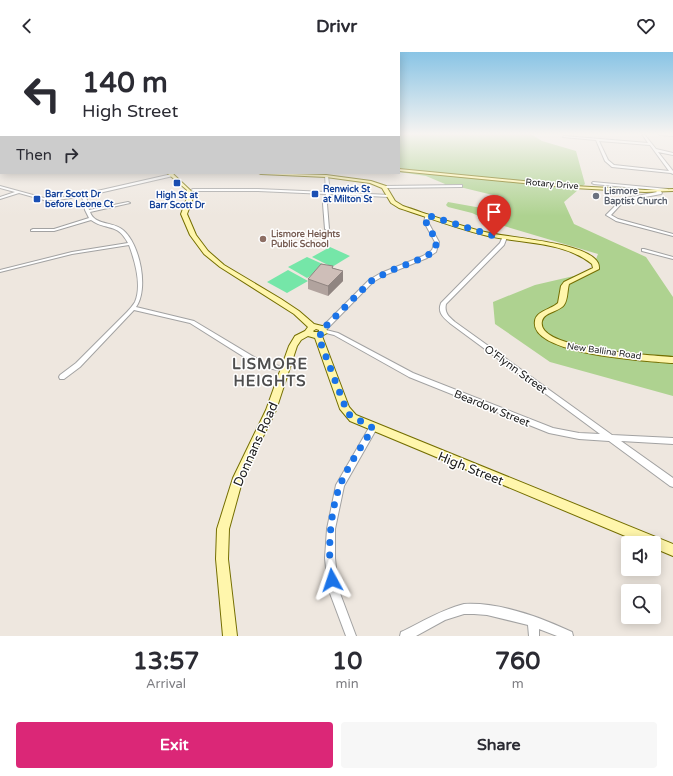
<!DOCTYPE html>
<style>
:root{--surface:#fff;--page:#f7f7f7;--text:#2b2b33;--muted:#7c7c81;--accent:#db2777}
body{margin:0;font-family:"Varela Round",sans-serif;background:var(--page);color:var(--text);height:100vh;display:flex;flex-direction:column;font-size:15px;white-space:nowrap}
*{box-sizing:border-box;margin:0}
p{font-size:13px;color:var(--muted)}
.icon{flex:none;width:22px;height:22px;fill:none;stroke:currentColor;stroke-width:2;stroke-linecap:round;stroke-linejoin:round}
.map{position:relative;height:584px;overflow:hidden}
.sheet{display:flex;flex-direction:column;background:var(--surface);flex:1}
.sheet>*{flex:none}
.guide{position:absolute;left:0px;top:0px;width:400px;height:122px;box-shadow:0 2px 10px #0003;background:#fff;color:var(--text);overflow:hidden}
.buttons{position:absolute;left:621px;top:484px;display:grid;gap:8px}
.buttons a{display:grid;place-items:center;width:40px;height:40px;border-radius:4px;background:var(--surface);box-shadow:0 2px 10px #0003;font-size:20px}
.pin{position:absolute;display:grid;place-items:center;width:34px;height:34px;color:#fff;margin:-41px -17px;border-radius:50% 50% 50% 0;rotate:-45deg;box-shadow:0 0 4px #0007}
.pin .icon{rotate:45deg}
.me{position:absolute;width:44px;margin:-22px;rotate:355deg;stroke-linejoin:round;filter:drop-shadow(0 0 3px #0008)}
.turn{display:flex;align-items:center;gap:14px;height:84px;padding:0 16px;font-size:18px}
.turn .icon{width:52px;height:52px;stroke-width:2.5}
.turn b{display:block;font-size:28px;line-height:34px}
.then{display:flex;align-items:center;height:38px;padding:0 16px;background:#0003;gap:8px;font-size:15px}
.eta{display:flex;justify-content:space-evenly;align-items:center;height:68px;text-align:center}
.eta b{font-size:24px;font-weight:800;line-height:28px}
.action{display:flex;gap:8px;margin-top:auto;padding:8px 16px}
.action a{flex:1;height:46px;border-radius:4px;background:var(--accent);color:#fff;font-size:16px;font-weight:800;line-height:46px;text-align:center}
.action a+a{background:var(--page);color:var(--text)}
header{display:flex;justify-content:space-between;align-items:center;height:52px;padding:0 16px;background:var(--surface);font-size:18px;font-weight:800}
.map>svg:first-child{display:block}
.forest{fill:#aed290}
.pitch{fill:#75e6a8}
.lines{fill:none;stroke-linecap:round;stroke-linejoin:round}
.street-casing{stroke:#a2a2a2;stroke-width:2}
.secondary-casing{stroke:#746e00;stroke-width:2}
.street{fill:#fff;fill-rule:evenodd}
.secondary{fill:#fff6ac;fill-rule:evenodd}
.wall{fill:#b1a39e}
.shaded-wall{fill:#908581}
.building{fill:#cebeb8;stroke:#908581}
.route{stroke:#1a73e8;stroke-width:7;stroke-dasharray:0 12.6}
.transit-dot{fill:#1a4fb4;stroke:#fff;stroke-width:1.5}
.worship-dot{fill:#6b7280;stroke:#fff;stroke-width:1.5}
.education-dot{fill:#8d6e63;stroke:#fff;stroke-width:1.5}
.labels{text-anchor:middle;stroke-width:3;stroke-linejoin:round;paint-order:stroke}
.far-street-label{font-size:9px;fill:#1b1b1b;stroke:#fff}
.far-transit-label{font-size:9px;font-weight:bold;fill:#164399;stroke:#fff;text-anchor:start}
.far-worship-label{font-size:9px;font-weight:bold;fill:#5b616d;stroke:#fff;text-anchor:start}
.far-education-label{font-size:9px;font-weight:bold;fill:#785e54;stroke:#fff;text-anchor:start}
.street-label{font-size:11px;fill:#1b1b1b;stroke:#fff}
.near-street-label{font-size:13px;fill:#1b1b1b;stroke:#fff}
.district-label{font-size:15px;font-weight:bold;letter-spacing:1px;fill:#4e4e4e;stroke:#fff}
</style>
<header><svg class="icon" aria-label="back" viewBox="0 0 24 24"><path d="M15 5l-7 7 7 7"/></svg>Drivr<svg class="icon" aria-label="heart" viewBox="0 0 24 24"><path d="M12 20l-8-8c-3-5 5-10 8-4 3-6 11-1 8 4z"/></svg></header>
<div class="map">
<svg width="673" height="584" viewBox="0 0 673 584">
<rect width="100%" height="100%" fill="#eee7df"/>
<!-- forest -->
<path class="forest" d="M399 82H531L542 89 576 99 585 132 564 150 574 172 646 205 673 245V344L550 310 495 272 493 250 535 233 591 220 598 202 494 171 472 161 448 155 446 153 448 150 476 155 487 154 500 147 497 144 464 136H441L445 132 426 124 399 120Z"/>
<!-- pitch -->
<g class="pitch">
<path d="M330 195 350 204 332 215 312 205Z"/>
<path d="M307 205 327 214 307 226 288 215Z"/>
<path d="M288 218 308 229 287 241 267 230Z"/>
</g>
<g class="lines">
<defs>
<g id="street">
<path d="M642 82H644L656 97 673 101V103L658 100 673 119V122L671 121 612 115 605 109 596 88 563 85 564 84 648 91ZM599 89 650 93 669 119 614 113 608 108Z"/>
<path d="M659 82H673V84L660 83Z"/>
<rect x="0" y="94" width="1" height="2"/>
<rect x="0" y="101" width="1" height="2"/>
<rect x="0" y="105" width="1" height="4"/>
<path d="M172 122 174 123 173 124 86 144 89 158 128 150 130 151 90 160C95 174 113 169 123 178 140 192 149 237 136 255L194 269 264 311 285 315H287L288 317 287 319H285L260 315 190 271 134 258 80 315 64 327H60L59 325 60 323 76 311 127 260C130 257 133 253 135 250 142 234 135 209 129 193L72 202 0 220V218L72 200 128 191C117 170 106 179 91 168L54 179H31V178L33 177H54L89 166 85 158 82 144 58 148H44L19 141 0 147V145L15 140 0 136V134L44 146H58L84 142Z"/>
<path d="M325 123 328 124 330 140 389 143 391 144 389 145 329 142 327 152 329 177 327 178 325 177 323 152 326 142 258 139H193L191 138 193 137H258L326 140Z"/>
<path d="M593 130 668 137V139L660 138 662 141 661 142 624 149 611 163 618 167 673 182V184L616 169 606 163 622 147 657 140 656 139 657 138 594 132 592 131Z"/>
<path d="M462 133V135H461L384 136 382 135 384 134Z"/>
<path d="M426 162 429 163 428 170 439 190 436 200 427 206 385 223 373 230 326 278 338 281 413 321 553 376 579 381 600 382 451 272C444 266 437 261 441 251L500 191 503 184H507V185L504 193 446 252C444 261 449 265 455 270L612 383 673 386V392L621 389 673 426V435L670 434 609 389 579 387 549 381 409 325 334 283 322 280 320 277 369 228 381 221 423 204 432 198 435 190 424 170Z"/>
<path d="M642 197H644L673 205V207L642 199Z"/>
<path d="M373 373 376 374 377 376 344 434 335 477V506L338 536 356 584H346L328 536 325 506 327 477 336 433 370 374Z"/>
<path d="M464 552C499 550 540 565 572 580L573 584H557L539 577V584H529L528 573 487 563 474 562H464L445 568 416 584H400L401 580C422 570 441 558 464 552Z"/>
</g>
<g id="secondary">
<path d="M399 117 574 134 645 138 673 137V139L645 140 574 136 399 119Z"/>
<path d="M167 121H172L191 139 193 146 187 162 196 183 208 199 224 213 281 247 299 259 314 272 326 275 327 281 322 284 349 355 356 363 673 492V504L654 496V491H642L350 369 340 357 315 286 308 284 301 288 297 294 276 358 243 426 229 477 228 507 237 584H223L216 507 217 477 233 426 266 358 289 294 295 284 305 279 308 275 294 262 220 215 204 202 190 183 181 162 187 146V138ZM316 277 319 278V280H314L313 279Z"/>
<path d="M259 121 326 123 371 129 386 134 395 149 403 154C430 163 457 173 485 180 507 186 588 190 598 211 599 213 599 215 599 217L569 232C567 239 568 247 564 253 559 260 544 260 542 269 535 298 654 303 673 305V311C650 309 529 303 535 269 536 259 552 257 558 251L561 234 564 230 593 216 592 212C562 188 519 192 484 183 455 176 427 165 399 156L391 151 382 136 370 131 326 125 261 122Z"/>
</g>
</defs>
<!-- street casing -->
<use href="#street" class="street-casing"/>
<!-- secondary casing -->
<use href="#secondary" class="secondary-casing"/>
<!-- street -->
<use href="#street" class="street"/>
<!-- secondary -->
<use href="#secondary" class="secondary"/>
</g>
<!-- wall -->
<path class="wall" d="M333 214V216L343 219V229L328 244 308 237V227Z"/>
<!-- shaded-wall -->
<path class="shaded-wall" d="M343 219V229L328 244V234Z"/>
<!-- building -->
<path class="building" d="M321 212 333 214 332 216 343 219 328 234 308 227Z"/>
<!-- sky -->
<linearGradient id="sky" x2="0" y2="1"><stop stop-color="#89c4e5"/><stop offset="0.5" stop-color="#f7f4f1"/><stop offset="1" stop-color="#f7f4f1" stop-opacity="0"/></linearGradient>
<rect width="673" height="164" fill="url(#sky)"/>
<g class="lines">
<!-- route -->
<path class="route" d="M332 528C327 501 330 457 341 431 349 412 362 394 373 376L348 362 318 284 323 281V277L371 229 390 219 425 205 434 199 437 190 426 170 427 163 494 184"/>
</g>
<!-- markers -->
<g class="transit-dot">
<rect x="173" y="127" width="8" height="8" rx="2"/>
<rect x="311" y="138" width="8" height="8" rx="2"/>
<rect x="33" y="143" width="8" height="8" rx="2"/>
</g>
<circle class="worship-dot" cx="596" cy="144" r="4"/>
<circle class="education-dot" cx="263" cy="187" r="4"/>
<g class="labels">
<!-- far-street labels -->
<g class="far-street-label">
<text transform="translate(552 132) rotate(5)" y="3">Rotary Drive</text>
<text transform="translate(604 299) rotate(8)" y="3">New Ballina Road</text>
</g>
<!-- far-transit labels -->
<g class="far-transit-label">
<text x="323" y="140">Renwick St<tspan x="323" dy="10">at Milton St</tspan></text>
<text x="45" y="145">Barr Scott Dr<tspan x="45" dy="10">before Leone Ct</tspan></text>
<text x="177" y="146" text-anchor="middle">High St at<tspan x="177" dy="10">Barr Scott Dr</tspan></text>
</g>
<!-- far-worship labels -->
<g class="far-worship-label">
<text x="604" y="142">Lismore<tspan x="604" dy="10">Baptist Church</tspan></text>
</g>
<!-- far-education labels -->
<g class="far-education-label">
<text x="271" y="185">Lismore Heights<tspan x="271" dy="10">Public School</tspan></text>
</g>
<!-- street labels -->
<g class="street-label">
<text transform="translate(516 317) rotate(36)" y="4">O'Flynn Street</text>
<text transform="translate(492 356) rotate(22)" y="4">Beardow Street</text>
</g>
<!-- near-street labels -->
<g class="near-street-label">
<text transform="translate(255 392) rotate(-66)" y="5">Donnans Road</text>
<text transform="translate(471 416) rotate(22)" y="5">High Street</text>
</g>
<!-- district labels -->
<g class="district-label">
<text x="270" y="317">LISMORE<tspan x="270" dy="17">HEIGHTS</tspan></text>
</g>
</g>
</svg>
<div class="buttons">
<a><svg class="icon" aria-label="sound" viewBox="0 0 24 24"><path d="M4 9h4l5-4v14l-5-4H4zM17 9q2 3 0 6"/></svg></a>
<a><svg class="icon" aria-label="search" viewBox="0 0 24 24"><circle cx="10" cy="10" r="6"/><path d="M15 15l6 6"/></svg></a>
</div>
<div class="pin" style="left:494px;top:184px;background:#d93025"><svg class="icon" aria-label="arrive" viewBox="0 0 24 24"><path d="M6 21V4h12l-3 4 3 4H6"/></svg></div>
<svg class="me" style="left:332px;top:528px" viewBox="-20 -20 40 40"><path d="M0-17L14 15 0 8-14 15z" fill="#1a73e8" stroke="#fff" stroke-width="4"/></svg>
<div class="guide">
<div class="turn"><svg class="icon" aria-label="left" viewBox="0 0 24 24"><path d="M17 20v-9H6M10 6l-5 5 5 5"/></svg><div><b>140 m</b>High Street</div></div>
<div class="then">Then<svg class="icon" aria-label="right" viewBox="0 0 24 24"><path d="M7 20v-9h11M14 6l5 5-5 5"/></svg></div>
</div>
</div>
<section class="sheet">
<div class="eta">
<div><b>13:57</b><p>Arrival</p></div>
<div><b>10</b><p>min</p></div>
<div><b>760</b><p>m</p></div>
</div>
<div class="action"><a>Exit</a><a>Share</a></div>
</section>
